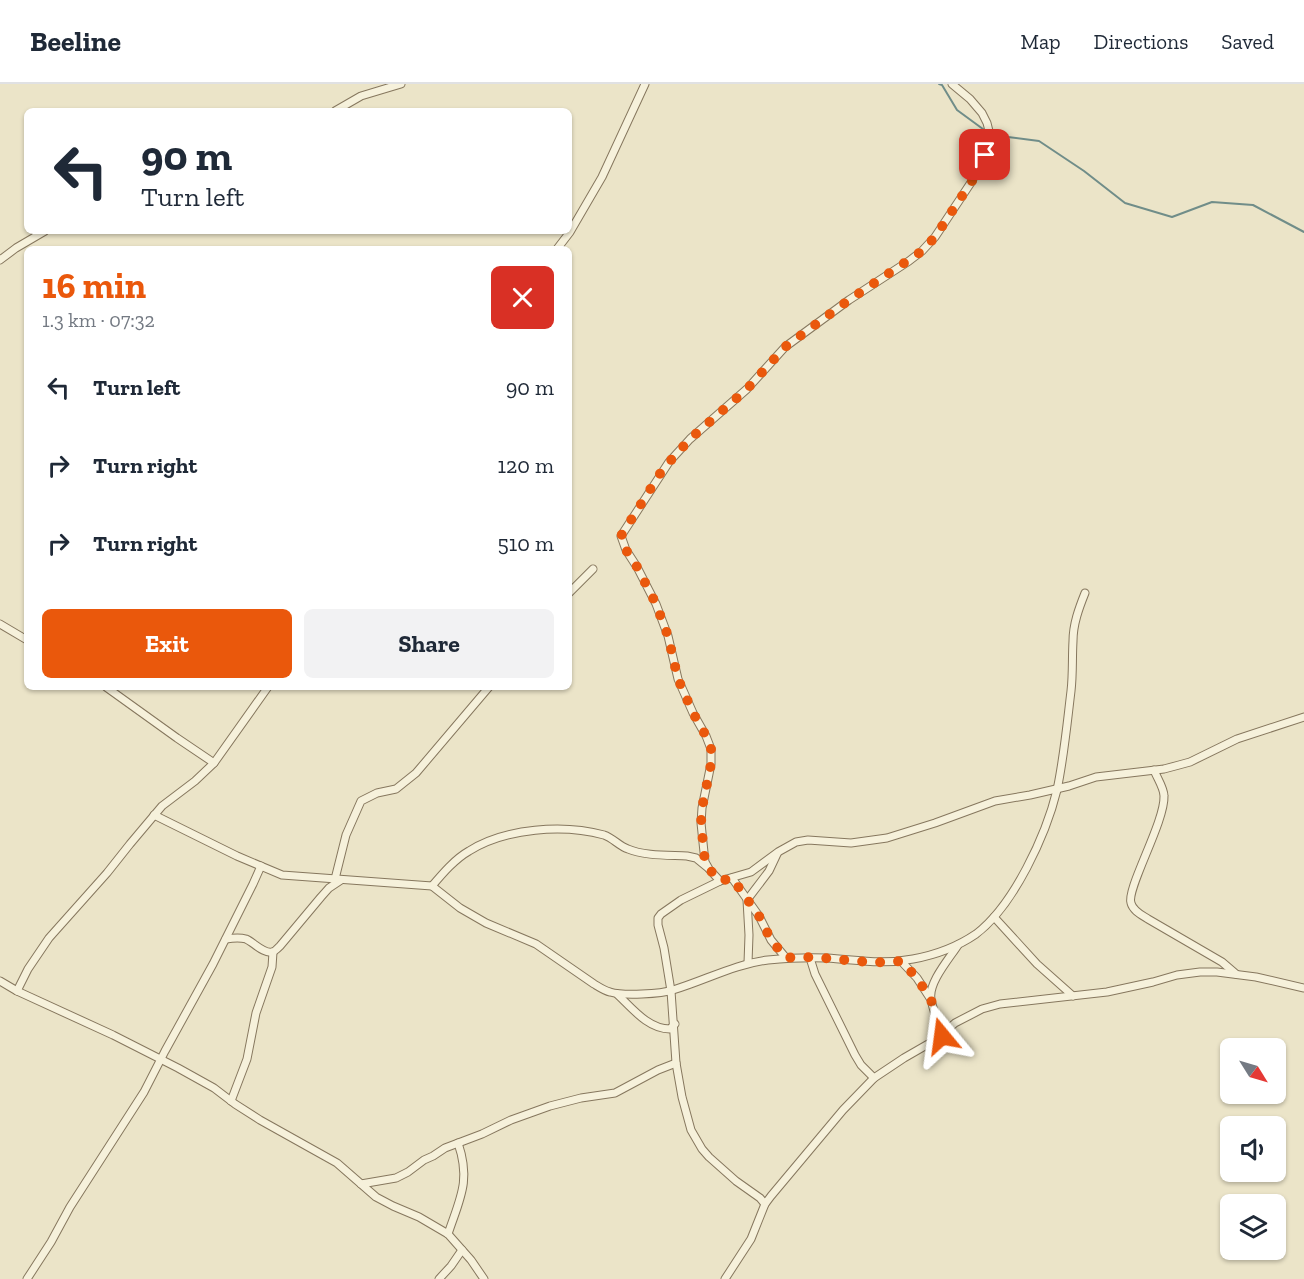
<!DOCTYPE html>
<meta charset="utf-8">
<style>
:root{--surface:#fff;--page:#f2f2f3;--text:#1f2937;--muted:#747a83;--line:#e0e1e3;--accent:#ea580c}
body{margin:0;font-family:"Zilla Slab",serif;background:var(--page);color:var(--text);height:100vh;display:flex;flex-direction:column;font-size:22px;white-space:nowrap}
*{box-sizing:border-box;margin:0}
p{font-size:20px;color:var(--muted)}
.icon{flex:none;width:33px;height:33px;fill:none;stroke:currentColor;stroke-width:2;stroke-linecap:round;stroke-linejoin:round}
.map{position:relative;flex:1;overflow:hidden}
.side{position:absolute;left:24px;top:162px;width:548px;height:444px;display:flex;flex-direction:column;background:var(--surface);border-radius:9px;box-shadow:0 2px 4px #0004}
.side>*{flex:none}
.top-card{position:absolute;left:24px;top:24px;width:548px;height:126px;border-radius:9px;box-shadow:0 2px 4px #0004;background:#fff;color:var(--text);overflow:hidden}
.needle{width:39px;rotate:127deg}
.buttons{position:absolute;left:1220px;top:954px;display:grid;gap:12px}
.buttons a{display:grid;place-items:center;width:66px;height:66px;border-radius:9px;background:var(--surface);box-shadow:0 2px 4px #0004;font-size:30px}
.pin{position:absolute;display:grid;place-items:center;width:51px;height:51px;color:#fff;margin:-26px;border-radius:12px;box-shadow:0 3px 9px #0006}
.me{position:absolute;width:66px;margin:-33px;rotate:344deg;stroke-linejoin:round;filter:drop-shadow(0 0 4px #0008)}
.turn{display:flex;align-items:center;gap:21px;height:126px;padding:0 18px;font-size:27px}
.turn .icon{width:78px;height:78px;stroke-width:2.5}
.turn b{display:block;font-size:42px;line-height:51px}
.round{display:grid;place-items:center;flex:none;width:63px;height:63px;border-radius:9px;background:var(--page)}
.summary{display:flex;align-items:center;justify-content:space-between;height:102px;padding:0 18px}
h1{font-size:36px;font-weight:700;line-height:45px;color:var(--accent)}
.primary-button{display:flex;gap:12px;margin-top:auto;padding:12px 18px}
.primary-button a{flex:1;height:69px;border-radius:9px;background:var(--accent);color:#fff;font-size:24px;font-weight:700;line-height:69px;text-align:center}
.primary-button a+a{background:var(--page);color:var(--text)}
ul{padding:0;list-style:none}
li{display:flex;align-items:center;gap:18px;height:78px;padding:0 18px}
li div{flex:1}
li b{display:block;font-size:22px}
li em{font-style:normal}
header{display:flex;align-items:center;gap:36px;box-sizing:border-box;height:84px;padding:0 30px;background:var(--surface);border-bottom:2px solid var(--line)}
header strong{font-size:28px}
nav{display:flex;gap:33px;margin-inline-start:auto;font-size:21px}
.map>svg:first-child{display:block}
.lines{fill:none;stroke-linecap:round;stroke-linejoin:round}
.stream{stroke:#708d89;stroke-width:2}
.minor-casing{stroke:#86775e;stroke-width:9}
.minor{stroke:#f6f1db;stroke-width:7}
.route{stroke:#ea580c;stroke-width:10;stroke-dasharray:0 18}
</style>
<header>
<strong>Beeline</strong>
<nav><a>Map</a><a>Directions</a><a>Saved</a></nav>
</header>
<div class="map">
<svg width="1304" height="1195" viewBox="0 0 1304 1195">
<rect width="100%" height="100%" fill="#ebe4c8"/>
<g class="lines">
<!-- stream -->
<g class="stream">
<path d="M939 0 942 1 957 26 987 48"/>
<path d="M992 51 1039 57 1084 87 1125 119 1172 133 1212 118 1253 121 1304 148"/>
</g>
<defs>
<g id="minor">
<path d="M335 27 361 12 401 0"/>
<path d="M557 165 570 148 602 93 645 0"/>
<path d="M0 176 16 164 45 147"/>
<path d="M568 510 593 485"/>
<path d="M0 540 27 556"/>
<path d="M106 603 177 654 214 679"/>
<path d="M1154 686C1157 694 1164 704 1164 712 1165 738 1126 805 1131 819 1133 827 1142 831 1148 835L1222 878 1236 890"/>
<path d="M154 731 237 772 282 791 432 802 460 824 486 839 536 860 594 900C599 903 605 907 610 908 623 912 661 910 673 906 706 896 735 880 768 876 788 874 807 873 827 874 858 876 882 881 913 875 935 871 957 863 976 850 1014 821 1046 751 1057 706 1064 673 1067 640 1071 607 1073 590 1072 574 1073 557 1073 540 1079 524 1085 509"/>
<path d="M732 794 759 832 771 856 786 874"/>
<path d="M335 795 346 751 361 717 377 709 396 705 416 689 489 603"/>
<path d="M720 797 709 785 705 778 701 739 702 724 711 680V665L706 652 693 629 678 595 668 552 656 520 637 483 626 466 621 452 669 378 690 355 747 305 785 263 849 216 909 177 922 167 935 153 972 97 989 61 990 51 987 39 982 29 970 15 952 0"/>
<path d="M432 802C443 789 455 775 469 767 506 744 563 740 604 751 613 754 619 762 628 765 644 772 670 771 687 772L696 774 707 783"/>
<path d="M994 833 1037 880 1073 912"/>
<path d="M226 855C232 854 239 853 246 855 253 858 264 870 272 868 274 868 279 863 280 862L321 813 329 804 341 796"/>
<path d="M810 874 815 890 855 971 861 981 874 994"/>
<path d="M901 877 917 894 930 914"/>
<path d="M748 879 749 851 747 816 769 787 777 770"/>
<path d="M0 897 17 907 113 951 178 984 214 1004 235 1020 260 1036 337 1079 376 1113 393 1122 419 1133 448 1150 471 1176 484 1195"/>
<path d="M17 907 28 885 49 854 107 789 130 760 162 722 195 697 214 679 268 603"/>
<path d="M617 910C632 924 648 945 670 945L675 940"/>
<path d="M942 952C939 940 933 927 931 915 928 899 949 875 958 861"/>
<path d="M231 1017 247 975 256 929 272 883 273 868"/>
<path d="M361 1100 396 1094 408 1088 424 1076 433 1072 445 1064 482 1050 511 1036 550 1022 581 1014 615 1009 658 986 676 979"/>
<path d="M765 1120 760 1114 736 1097 709 1073 702 1065 691 1046 682 1013 676 979 671 907 664 864 658 841V834L661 830 681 816 720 797 751 788 778 768 796 758 808 756 851 759 887 754 935 739 995 717 1030 711 1069 702 1096 693 1164 685 1179 681 1190 678 1237 655 1304 633"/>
<path d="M448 1150C460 1114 471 1097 458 1059"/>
<path d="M27 1195 51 1158 70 1123 144 1008 165 967 213 880 253 800 261 782"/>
<path d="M439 1195 451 1182 462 1166"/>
<path d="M725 1195 751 1155 765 1120 771 1112 843 1026 874 994 904 974 937 955 955 939 982 925 1000 920 1107 908 1153 898 1177 891 1200 888H1217L1256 893 1304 904"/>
</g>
</defs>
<!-- minor casing -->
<use href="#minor" class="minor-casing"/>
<!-- minor -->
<use href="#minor" class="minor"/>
</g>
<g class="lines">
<!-- route -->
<path class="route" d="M942 952 931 916 917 894 901 877C863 882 825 870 786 874L771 856 759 832 732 794 720 797 709 785 705 778 701 739 702 724 711 680V665L706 652 693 629 678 595 668 552 656 520 637 483 626 466 621 452 663 385 690 355 747 305 785 263 849 216 922 167 935 153 972 97 985 71"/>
</g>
</svg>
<div class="buttons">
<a><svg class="needle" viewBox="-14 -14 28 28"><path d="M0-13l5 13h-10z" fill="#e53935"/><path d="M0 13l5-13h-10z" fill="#747a83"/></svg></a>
<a><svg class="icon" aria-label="sound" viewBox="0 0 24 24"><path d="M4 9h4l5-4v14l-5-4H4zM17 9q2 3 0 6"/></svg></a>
<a><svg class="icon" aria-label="layers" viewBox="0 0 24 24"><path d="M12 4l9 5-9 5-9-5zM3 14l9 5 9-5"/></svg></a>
</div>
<div class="pin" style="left:985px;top:71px;background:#d93025"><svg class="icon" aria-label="arrive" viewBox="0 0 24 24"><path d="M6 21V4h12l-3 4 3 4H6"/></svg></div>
<svg class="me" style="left:942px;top:952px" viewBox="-20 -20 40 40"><path d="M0-17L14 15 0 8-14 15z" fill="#ea580c" stroke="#fff" stroke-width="4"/></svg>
<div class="top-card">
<div class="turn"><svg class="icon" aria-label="left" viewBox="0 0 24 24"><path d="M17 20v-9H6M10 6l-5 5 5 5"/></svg><div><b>90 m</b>Turn left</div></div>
</div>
<section class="side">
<div class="summary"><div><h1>16 min</h1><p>1.3 km · 07:32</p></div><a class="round" style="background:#d93025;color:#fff"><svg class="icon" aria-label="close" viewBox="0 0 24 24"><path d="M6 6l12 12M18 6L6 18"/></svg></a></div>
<ul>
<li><svg class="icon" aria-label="left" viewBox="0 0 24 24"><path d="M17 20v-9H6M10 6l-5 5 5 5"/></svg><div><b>Turn left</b></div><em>90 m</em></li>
<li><svg class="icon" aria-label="right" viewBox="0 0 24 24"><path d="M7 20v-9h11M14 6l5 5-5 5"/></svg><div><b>Turn right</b></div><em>120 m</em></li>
<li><svg class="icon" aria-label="right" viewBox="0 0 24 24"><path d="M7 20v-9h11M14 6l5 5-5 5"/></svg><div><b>Turn right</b></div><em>510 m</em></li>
</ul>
<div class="primary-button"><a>Exit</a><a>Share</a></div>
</section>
</div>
